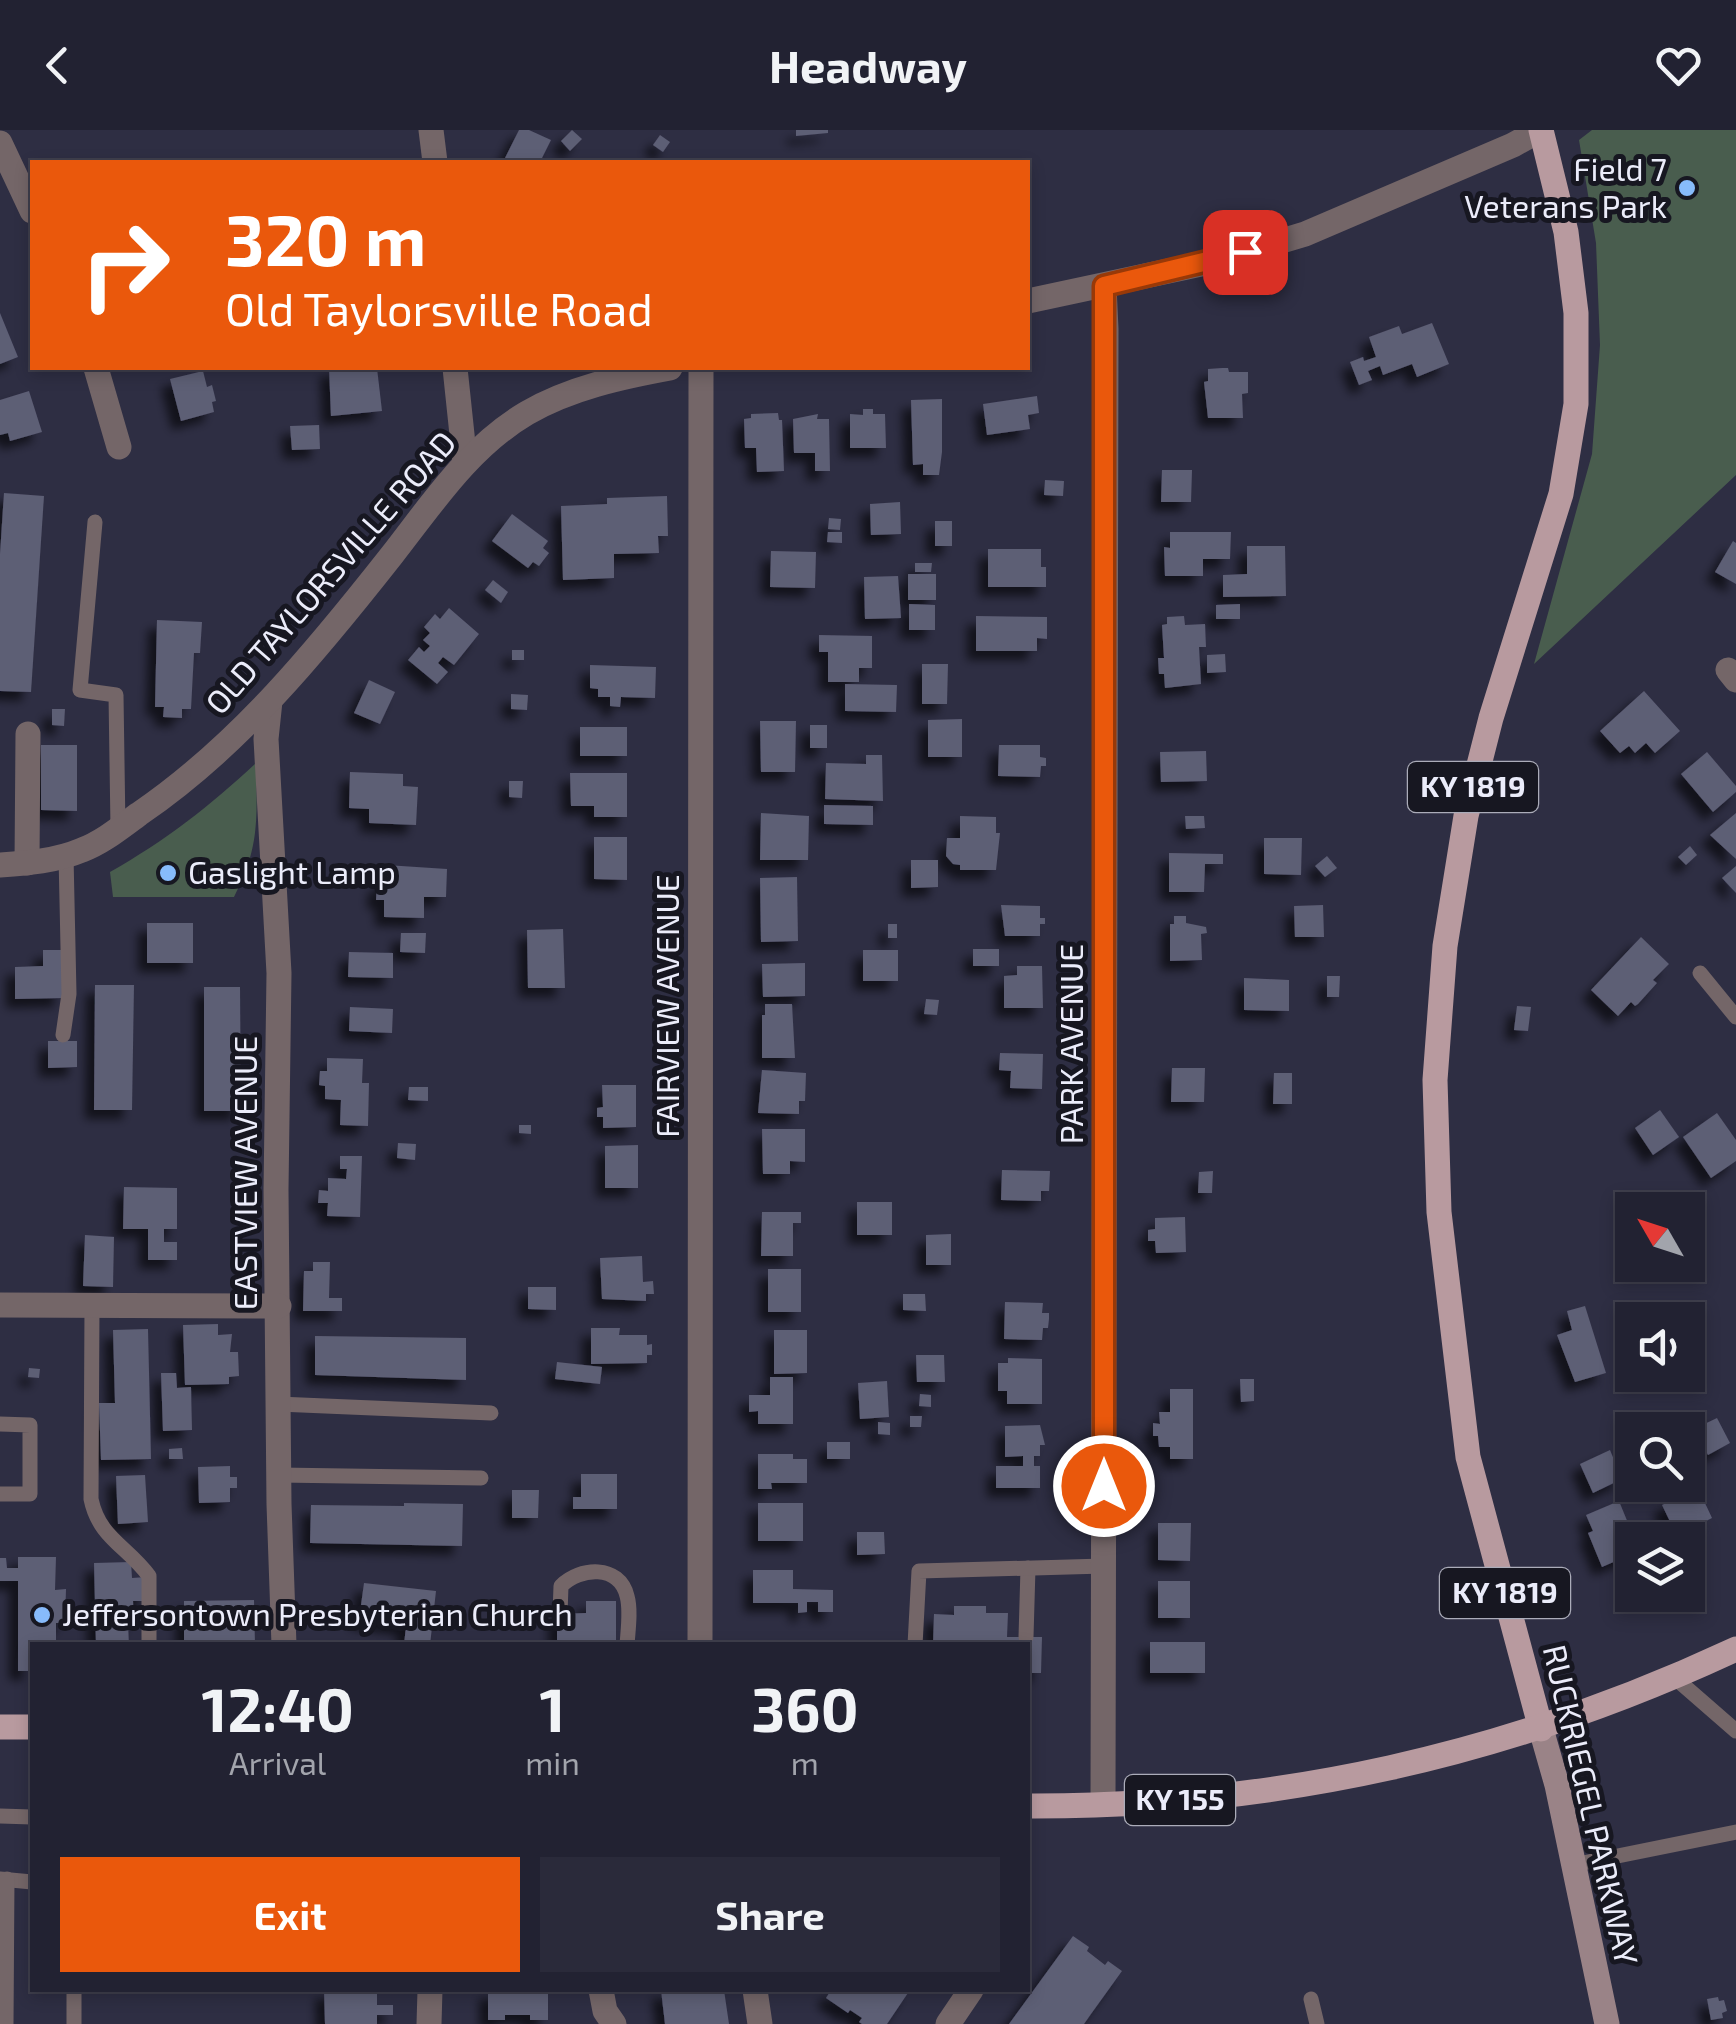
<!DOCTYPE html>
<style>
:root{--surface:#222232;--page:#2a2a3a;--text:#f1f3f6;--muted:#a2a4ac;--line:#3f3f4d;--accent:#ea580c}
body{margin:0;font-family:"Exo 2",sans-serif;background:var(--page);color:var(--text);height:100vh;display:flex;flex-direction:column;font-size:38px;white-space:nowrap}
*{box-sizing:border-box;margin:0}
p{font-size:32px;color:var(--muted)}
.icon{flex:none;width:55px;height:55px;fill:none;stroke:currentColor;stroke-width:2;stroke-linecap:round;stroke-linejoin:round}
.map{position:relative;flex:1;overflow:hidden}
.details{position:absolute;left:30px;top:1512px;width:1000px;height:350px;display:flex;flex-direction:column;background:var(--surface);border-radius:0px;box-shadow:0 5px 15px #0003,0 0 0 2px var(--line)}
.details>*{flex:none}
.guide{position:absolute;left:30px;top:30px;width:1000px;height:210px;border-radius:0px;box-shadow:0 5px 15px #0003,0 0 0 2px var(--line);background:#ea580c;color:#fff;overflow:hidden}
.needle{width:65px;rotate:309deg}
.tools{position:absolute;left:1615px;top:1062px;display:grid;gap:20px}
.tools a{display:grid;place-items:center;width:90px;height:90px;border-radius:0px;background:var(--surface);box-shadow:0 5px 15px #0003,0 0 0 2px var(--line);font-size:50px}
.pin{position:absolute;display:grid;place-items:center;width:85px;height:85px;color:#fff;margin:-42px;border-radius:20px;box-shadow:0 5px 15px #0006}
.me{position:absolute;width:110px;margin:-55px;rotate:0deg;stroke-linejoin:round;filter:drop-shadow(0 0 8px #0008)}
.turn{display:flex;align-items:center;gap:35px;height:210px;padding:0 30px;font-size:45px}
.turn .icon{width:130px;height:130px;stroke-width:2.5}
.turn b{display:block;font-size:70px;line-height:85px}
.eta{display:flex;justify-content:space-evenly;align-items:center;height:170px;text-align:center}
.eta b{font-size:60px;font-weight:700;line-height:70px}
.action{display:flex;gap:20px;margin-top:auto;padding:20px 30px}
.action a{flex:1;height:115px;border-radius:0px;background:var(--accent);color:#fff;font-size:40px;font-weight:700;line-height:115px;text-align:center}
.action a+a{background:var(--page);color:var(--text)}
header{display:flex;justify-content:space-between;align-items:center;height:130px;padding:0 30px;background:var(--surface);font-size:45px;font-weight:700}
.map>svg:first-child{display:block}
.green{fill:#495d4e}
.building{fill:#5d5e75;filter:url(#shadow)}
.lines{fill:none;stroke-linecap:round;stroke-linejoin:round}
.lane{stroke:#746668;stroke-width:15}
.street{stroke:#746668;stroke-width:25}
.secondary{stroke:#9a8387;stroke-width:25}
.primary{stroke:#b89a9f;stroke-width:25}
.route-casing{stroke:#983908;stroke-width:25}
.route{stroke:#ea580c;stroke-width:18}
.poi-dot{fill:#87bbfb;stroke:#171721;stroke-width:4}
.labels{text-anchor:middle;stroke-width:10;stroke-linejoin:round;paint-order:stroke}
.shield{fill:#171721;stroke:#abacb9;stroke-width:2.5}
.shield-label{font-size:30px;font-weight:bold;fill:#ebecfa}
.poi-label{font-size:32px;fill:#ebecfa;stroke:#171721;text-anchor:start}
.street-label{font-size:32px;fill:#ebecfa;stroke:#171721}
</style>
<header><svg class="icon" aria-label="back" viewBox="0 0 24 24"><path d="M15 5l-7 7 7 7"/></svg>Headway<svg class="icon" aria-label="heart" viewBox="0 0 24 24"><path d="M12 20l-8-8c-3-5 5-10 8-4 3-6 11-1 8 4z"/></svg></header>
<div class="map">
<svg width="1736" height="1894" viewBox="0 0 1736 1894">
<defs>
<filter id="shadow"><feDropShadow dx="-9" dy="9" stdDeviation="5" flood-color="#0009"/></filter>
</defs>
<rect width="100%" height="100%" fill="#2e2e43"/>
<!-- green -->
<g class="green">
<path d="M1592 0H1736V345L1534 534 1592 324 1600 215 1596 113 1579 10Z"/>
<path d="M256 633C257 688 260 717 234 767H113L110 742C165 711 210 676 256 633Z"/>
</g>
<!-- building -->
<g class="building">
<path d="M519 0H529L551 10 540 32H503Z"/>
<path d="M572 0 582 9 570 21 561 11Z"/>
<path d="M796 0H828V3L796 6Z"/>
<path d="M660 5 670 12 663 22 653 15Z"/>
<path d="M0 183 18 227 0 234Z"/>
<path d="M1432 193 1449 234 1417 247 1412 234 1383 245 1380 236 1368 241 1372 250 1359 255 1350 232 1363 227 1364 231 1376 227 1369 207 1399 196 1402 204Z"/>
<path d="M329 238H377L382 281 331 286Z"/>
<path d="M1222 238H1228L1229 242H1248V263L1242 264 1243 288H1208L1204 252 1208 251V239Z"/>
<path d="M203 241 207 257 212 255 216 271 212 272 214 282 181 291 170 249Z"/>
<path d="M29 261 42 302 10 311 8 303 0 305V270Z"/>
<path d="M1037 266 1039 283 1028 285 1030 299 987 305 983 274Z"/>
<path d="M942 269V322L939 345H923V334L913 335 911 270Z"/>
<path d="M863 279H873V284H885L886 318H850V284L863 285Z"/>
<path d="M778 283 779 290H782L784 341 757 342 756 318H745L744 289 751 288V284Z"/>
<path d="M818 284 817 289H829L830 341H815V323H794L793 289Z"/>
<path d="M319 295 320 319 292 320 290 296Z"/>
<path d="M1162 340H1192L1191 372H1161Z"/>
<path d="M1045 350 1064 351 1063 366 1044 365Z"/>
<path d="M4 363 44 366 31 562 0 561V424Z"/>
<path d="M667 366 668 406H658L659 423 614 424V448L563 450 561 376 607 374V368Z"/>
<path d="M900 372 901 404 871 405 870 374Z"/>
<path d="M512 384 548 411 543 418 549 423 539 436 533 432 528 438 492 411Z"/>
<path d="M829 388 841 389 840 400 828 399Z"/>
<rect x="935" y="391" width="17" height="25"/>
<path d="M828 402H842V413L827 412Z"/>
<path d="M1170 402H1231L1230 429H1203V446H1165L1164 417 1170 418Z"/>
<path d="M1733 411 1736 413V454L1715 442Z"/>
<path d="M1247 416H1285L1286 466 1223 467V445L1247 444Z"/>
<path d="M988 419H1041V437H1046V457H988Z"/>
<path d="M771 421 816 422 815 458 770 457Z"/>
<path d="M915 433H932L931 442H915Z"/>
<rect x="908" y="444" width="28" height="26"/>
<path d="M898 446 901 488 865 489 864 447Z"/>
<path d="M493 450 508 462 501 473 485 460Z"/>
<path d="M909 474 935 475V500H909Z"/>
<path d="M1240 474V489H1216V475Z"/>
<path d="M449 478 479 504 454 535 443 527 438 533 448 542 437 554 408 530 419 517 424 522 430 516 423 510 430 503 424 497 435 484 440 489Z"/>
<path d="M976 486 1047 487V509L1037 508V521H976Z"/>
<path d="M1184 486 1185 495 1205 494 1206 517H1199L1201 554 1165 558 1164 544H1159L1158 528H1164L1162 495 1167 494V487Z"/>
<path d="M157 490 202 492 200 523H194L191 579H182V588L163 587 164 577H155Z"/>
<path d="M819 505 872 506V538H859V552H828V522H819Z"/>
<rect x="512" y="520" width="12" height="10"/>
<path d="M1225 524 1226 542 1207 543V525Z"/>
<path d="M922 534H948L947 574H922Z"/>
<path d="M590 535 656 537 655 568 621 567 620 577 610 576V567H598V559L590 558Z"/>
<path d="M369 550 395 562 380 594 354 583Z"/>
<path d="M845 554 897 555 896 582 845 581Z"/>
<path d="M1644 561 1680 601 1655 623 1646 613 1635 623 1629 616 1620 623 1600 601Z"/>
<path d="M511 564 528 565 527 580 511 579Z"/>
<path d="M52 579H65L64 596 52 595Z"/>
<path d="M962 589V627H928V590Z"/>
<path d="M760 591H796L795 642H761Z"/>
<rect x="810" y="595" width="17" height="23"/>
<rect x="580" y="597" width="47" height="29"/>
<path d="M41 615H77V681L41 680Z"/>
<path d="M999 615H1040V627L1046 628V636H1041L1040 647 998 646Z"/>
<path d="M1206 621 1207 651 1161 652 1160 622Z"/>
<path d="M1707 622 1736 656V662L1713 682 1681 644Z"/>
<path d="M866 625H882L883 671 825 669 826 633 866 634Z"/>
<path d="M350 642 403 644V656L418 657 416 695 369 693V679L349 678Z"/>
<path d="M570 643H627V687H594V676H571Z"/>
<path d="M509 651H523L522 668 509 667Z"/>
<path d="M824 675 873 676V695L824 694Z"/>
<path d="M761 683 809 686 808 730H760Z"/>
<path d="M1736 683V729L1710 705Z"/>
<path d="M960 686 996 687V703H1000L996 740H960V735L953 734 946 726 947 708H960Z"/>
<path d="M1185 686H1204L1205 698 1186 699Z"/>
<path d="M594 707H627V750L594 749Z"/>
<path d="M1264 708H1302L1301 745 1264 744Z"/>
<path d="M1690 716 1697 725 1686 735 1678 727Z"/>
<path d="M1169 723 1223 724V734H1205L1204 762H1169Z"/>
<path d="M1327 726 1337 738 1325 747 1315 736Z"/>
<path d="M911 730H938V757L911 758Z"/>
<path d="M386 735 447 739 446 767H424V788L384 787V770H376L377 753H386Z"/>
<path d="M1736 736V763L1722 748Z"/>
<path d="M797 747 798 811 761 812 760 748Z"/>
<path d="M1001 775 1040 776V788H1045V794H1040V806H1005Z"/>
<path d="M1323 775 1324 807H1295L1294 776Z"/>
<path d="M1174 786H1186V793L1206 797 1207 803 1201 804 1202 830 1170 831V794H1174Z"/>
<rect x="147" y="793" width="46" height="40"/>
<rect x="888" y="794" width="9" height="14"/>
<path d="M563 799 565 858H528L527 800Z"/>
<path d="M401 803H426L425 823 400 822Z"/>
<path d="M1641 807 1669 834 1653 850 1657 853 1638 874 1635 876 1631 872 1618 886 1591 860Z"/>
<rect x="973" y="819" width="26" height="17"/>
<path d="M43 820H63V868L15 869V837L43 836Z"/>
<rect x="863" y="820" width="35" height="31"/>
<path d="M349 822 393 823V848L348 847Z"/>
<path d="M805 833V866L763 867 762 834Z"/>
<path d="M1017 836H1042L1043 878H1004V846L1017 845Z"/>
<path d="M1327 846H1340L1339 867H1327Z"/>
<path d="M1244 848 1289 850V881L1244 880Z"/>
<path d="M95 855H134L132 980H94Z"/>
<path d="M204 857H240L241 981H204Z"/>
<path d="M926 869 939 870 937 885 924 884Z"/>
<path d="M765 874H792L795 928H762V885H765Z"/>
<path d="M1517 876 1531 877 1528 901 1514 900Z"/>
<path d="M350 877 393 879 392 903 349 901Z"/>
<path d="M48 911H77V937L48 938Z"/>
<path d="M1000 923 1043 924 1042 959 1010 958 1011 941 999 940Z"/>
<path d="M327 928 363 929 362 953H369L368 996 340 995 341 970 325 969V956L319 955 320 941H327Z"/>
<path d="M1172 938H1205L1204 972H1171Z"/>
<path d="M762 940 806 943 805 971H799V984L758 983Z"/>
<path d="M1274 943H1292V974H1273Z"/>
<path d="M602 955H636V997L603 998V987H597V978L603 977Z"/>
<path d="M409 957H428V971L408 970Z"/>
<path d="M1660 980 1679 1007 1653 1025 1635 998Z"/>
<path d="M1717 983 1736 1010V1031L1711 1048 1683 1007Z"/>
<path d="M519 995H531V1004L519 1003Z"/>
<path d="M762 999H805V1032L790 1031V1044H763Z"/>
<path d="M398 1013 416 1014 415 1030 397 1028Z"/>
<path d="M638 1015V1058H605V1016Z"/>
<path d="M340 1026H362L360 1087 327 1086 328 1073H318L319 1060 328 1061V1048L346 1049 347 1039H340Z"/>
<path d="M1002 1040 1050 1041 1049 1061H1041V1071L1001 1070Z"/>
<path d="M1213 1041 1212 1063H1198L1199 1042Z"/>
<path d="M124 1057 177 1058V1099H164V1112H177V1130H148V1099H123Z"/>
<rect x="857" y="1072" width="35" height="33"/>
<path d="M762 1082H801V1093H793V1126H761Z"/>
<path d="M1185 1087 1186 1122 1156 1123 1155 1111H1148V1100L1155 1099V1088Z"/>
<path d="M951 1104V1135H926V1105Z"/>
<path d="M85 1105 114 1107 113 1157 83 1156Z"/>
<path d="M642 1126 643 1152 653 1151 654 1164H646V1171L602 1169 600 1128Z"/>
<path d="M313 1132H330L329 1168H342V1181H303L304 1141H313Z"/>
<rect x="768" y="1139" width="33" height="43"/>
<path d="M528 1157H556V1180L528 1179Z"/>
<path d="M903 1164H925L926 1181 903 1180Z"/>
<path d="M1005 1172 1043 1173 1042 1183H1049V1189L1048 1198H1043L1042 1210 1004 1209Z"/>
<path d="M1585 1176 1606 1243 1575 1252 1557 1205 1572 1200 1567 1181Z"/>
<path d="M218 1194V1205L232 1204 230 1222H238L239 1246 229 1247V1254L185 1255 183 1195Z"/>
<path d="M591 1198H620L619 1205H647V1215L652 1214V1225H647V1233L591 1234Z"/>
<path d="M148 1199 151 1329 101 1330 99 1273H115L113 1200Z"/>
<path d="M774 1200H807V1243L774 1244Z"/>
<path d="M315 1206 466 1208V1250L315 1245Z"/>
<path d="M916 1225H944L945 1252H917Z"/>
<path d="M1008 1228 1042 1229V1274H1007V1261H998V1233H1008Z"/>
<path d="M557 1232 602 1237 600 1254 555 1249Z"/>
<path d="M29 1238 40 1239 39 1248 28 1247Z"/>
<path d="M161 1243H176L177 1258 191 1257 192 1300 163 1301Z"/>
<path d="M770 1247H793V1294H758V1281L749 1282V1265H770Z"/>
<path d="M1240 1249H1254V1271L1241 1272Z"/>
<path d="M887 1251 889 1287 860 1289 858 1253Z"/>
<path d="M1170 1259H1193V1329H1170V1317H1159L1158 1306H1153V1293L1160 1294 1159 1282H1170Z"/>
<path d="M920 1264 931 1265V1277L919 1276Z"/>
<path d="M910 1286H922L921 1297H910Z"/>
<path d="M1717 1288 1730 1313 1708 1325 1694 1299Z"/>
<path d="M878 1292 890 1293V1305L878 1304Z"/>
<path d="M1040 1295 1045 1315H1040V1326H1034V1336H1040V1358H996V1336H1023V1326L1005 1327V1296Z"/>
<path d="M1688 1301 1703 1330 1688 1338Z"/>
<rect x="827" y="1312" width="23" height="17"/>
<path d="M182 1318 183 1329H169V1319Z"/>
<path d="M1610 1320 1622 1349 1593 1363 1580 1334Z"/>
<path d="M758 1324H793V1329H807V1353H771L772 1359H758Z"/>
<path d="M230 1336V1347H237V1358H230V1372L199 1373 198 1337Z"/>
<path d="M581 1344H617V1379H573V1367H581Z"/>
<path d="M145 1345 148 1392 118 1394 116 1346Z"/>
<path d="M1698 1358 1712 1388 1702 1393 1704 1399 1701 1400 1695 1403 1693 1398 1677 1406 1662 1375Z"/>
<path d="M512 1360H539L538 1388H512Z"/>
<path d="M1619 1371 1635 1410 1632 1424 1602 1437 1588 1403 1593 1401 1586 1385Z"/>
<path d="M404 1373 463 1374 462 1416 310 1413 311 1375 404 1376Z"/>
<rect x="758" y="1373" width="45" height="38"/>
<path d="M1158 1393H1191L1190 1431 1158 1430Z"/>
<path d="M857 1402H884L885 1424 857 1425Z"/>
<path d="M18 1427H56L55 1460 66 1459 65 1493H56V1515H32V1541H18V1451H0V1428H6L7 1438H18Z"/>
<path d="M131 1432 132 1448 146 1447 147 1471H133L134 1494H128L129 1515H96L94 1433Z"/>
<path d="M753 1440H793V1459L833 1460V1482H818V1472H807V1482L798 1483V1473H753Z"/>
<rect x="1158" y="1451" width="32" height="37"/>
<path d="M364 1453 436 1461 430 1515H404L406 1496 359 1490Z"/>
<path d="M254 1470 255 1515 184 1512V1471Z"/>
<path d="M586 1471H616V1515H557V1484L586 1483Z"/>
<path d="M954 1476H986V1483H1008L1007 1507H1042L1041 1543H1028V1515H933L934 1484 954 1485Z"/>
<rect x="1150" y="1512" width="55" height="31"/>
<path d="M1073 1806 1089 1817 1087 1821 1105 1835 1108 1831 1122 1841 1091 1884 1084 1894H1009Z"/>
<path d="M324 1860H377V1875H393V1885H377V1894H325Z"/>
<path d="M488 1860H548V1890H530V1885H505V1890H488Z"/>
<path d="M661 1860H724L729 1894H665Z"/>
<path d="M831 1860H910L887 1894H862L859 1892 862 1888 850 1880 848 1883 826 1868Z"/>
<path d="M1718 1867 1719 1871 1724 1870 1727 1881 1722 1883 1723 1888 1711 1890 1707 1869Z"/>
</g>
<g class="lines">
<!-- lane -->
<g class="lane">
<path d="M95 392 80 560 116 565 118 699"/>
<path d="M1700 843 1736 887"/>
<path d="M63 905 69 864 66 725"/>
<path d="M92 1175 91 1369C99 1408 127 1416 149 1446V1515"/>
<path d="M278 1274 491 1283"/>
<path d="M0 1294 30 1295V1364H0"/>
<path d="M279 1345 481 1348"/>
<path d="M560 1484 561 1456C580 1437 619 1434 627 1466 631 1480 628 1500 627 1515"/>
<path d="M1026 1507 1028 1438"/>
<path d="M915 1515 919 1441 1104 1436"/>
<path d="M1674 1547 1736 1601"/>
<path d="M0 1686 32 1687"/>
<path d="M1573 1735 1736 1702"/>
<path d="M0 1749 32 1752"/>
<path d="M74 1860V1894"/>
<path d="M1311 1869 1317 1894"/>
<path d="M6 1894 7 1749"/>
</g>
<!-- street -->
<g class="street">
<path d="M431 0 435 32"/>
<path d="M0 13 32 81"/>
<path d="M1028 171 1215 131 1305 104 1513 15 1540 0"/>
<path d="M96 238 119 317"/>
<path d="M455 238 465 333"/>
<path d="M1728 540 1736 550"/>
<path d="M270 571 266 609 279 843 276 1060 279 1374 284 1515"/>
<path d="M27 733 28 604"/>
<path d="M0 735C28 733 56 731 82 720 103 712 121 697 139 684 239 616 318 519 392 425 432 374 469 317 527 283 570 258 621 247 670 238"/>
<path d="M0 1175 279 1176"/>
<path d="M700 1515 701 238"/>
<path d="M1103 1673 1106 199 1104 156"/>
<path d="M601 1860 605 1881 614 1894"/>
<path d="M755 1860 760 1894"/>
<path d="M429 1894 430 1860"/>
<path d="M948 1894 971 1860"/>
</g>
<!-- secondary -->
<path class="secondary" d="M1541 1599 1557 1655 1607 1894"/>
<!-- primary -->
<g class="primary">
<path d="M0 1597H32"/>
<path d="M1541 1599 1468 1327 1439 1082 1435 950 1445 816 1466 686 1491 588 1561 364 1576 274V183L1566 102 1541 0"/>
<path d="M1028 1676C1278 1677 1509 1625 1736 1519"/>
</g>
</g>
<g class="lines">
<defs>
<path id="route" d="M1104 1356V156L1245 122"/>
</defs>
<!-- route casing -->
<use href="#route" class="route-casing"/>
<!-- route -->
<use href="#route" class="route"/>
</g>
<!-- markers -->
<g class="poi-dot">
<circle cx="1687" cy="58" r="10"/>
<circle cx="168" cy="743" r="10"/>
<circle cx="42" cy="1485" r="10"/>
</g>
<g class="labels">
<!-- shield labels -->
<g class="shield">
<rect x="1408" y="632" width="130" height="50" rx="8"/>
<rect x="1440" y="1438" width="130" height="50" rx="8"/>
<rect x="1125" y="1645" width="110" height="50" rx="8"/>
</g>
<g class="shield-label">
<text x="1473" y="667">KY 1819</text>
<text x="1505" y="1473">KY 1819</text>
<text x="1180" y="1680">KY 155</text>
</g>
<!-- poi labels -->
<g class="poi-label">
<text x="1667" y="51" text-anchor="end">Field 7<tspan x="1667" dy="37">Veterans Park</tspan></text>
<text x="188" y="754">Gaslight Lamp</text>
<text x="62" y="1496">Jeffersontown Presbyterian Church</text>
</g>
<!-- street labels -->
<g class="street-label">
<text transform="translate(331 443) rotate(-49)" y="11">OLD TAYLORSVILLE ROAD</text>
<text transform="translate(668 876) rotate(-90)" y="11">FAIRVIEW AVENUE</text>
<text transform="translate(1072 914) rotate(-90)" y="11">PARK AVENUE</text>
<text transform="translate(246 1043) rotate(-90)" y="11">EASTVIEW AVENUE</text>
<text transform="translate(1590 1675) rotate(77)" y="11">RUCKRIEGEL PARKWAY</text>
</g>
</g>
</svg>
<div class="tools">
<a><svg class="needle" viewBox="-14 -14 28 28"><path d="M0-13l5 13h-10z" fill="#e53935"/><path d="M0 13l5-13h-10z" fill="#a2a4ac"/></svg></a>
<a><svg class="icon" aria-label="sound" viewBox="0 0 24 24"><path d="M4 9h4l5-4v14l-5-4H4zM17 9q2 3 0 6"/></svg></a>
<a><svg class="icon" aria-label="search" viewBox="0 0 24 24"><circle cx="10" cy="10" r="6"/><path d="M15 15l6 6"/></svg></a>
<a><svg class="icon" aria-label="layers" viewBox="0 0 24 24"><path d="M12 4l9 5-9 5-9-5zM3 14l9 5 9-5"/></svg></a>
</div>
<div class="pin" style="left:1245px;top:122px;background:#d93025"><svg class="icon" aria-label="arrive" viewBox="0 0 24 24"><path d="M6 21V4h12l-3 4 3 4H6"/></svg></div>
<svg class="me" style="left:1104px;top:1356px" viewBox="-20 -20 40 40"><circle r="17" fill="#ea580c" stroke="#fff" stroke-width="3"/><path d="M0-11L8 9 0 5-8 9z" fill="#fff"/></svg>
<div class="guide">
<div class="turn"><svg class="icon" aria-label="right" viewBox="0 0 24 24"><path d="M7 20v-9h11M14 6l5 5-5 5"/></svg><div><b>320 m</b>Old Taylorsville Road</div></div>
</div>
<section class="details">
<div class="eta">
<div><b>12:40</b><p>Arrival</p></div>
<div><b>1</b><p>min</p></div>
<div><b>360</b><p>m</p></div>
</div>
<div class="action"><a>Exit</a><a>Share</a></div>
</section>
</div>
